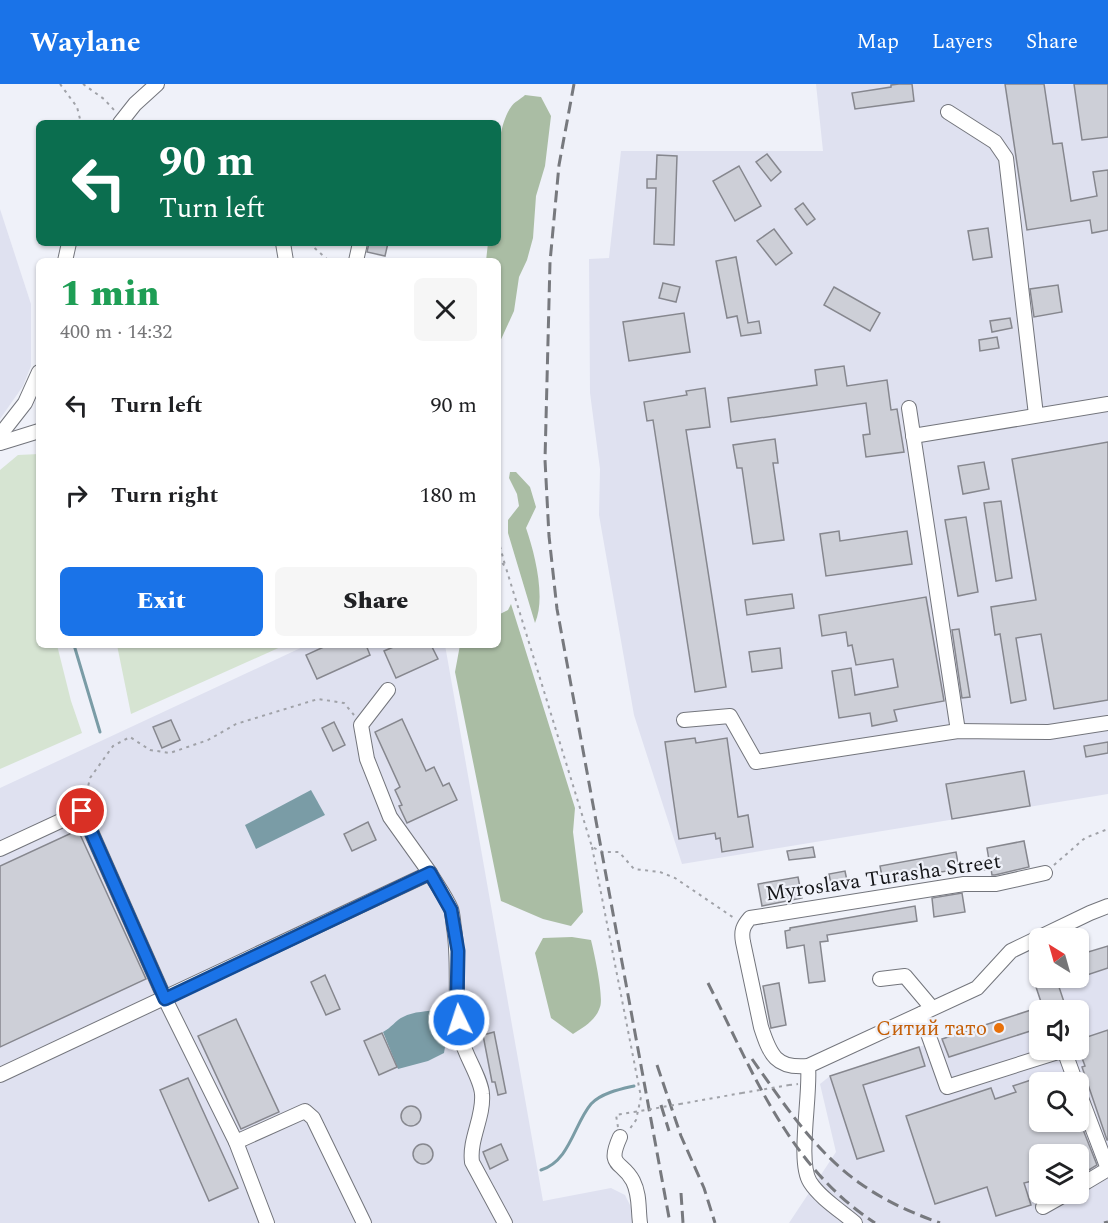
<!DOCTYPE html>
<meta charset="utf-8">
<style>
:root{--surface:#fff;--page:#f6f6f6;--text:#202124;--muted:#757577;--accent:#1a73e8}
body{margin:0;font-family:Spectral,serif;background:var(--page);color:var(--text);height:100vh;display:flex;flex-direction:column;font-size:22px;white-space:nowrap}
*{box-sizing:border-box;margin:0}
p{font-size:20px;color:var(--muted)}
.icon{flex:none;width:33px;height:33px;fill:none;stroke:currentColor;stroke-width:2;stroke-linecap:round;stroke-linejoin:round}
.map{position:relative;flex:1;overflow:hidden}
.side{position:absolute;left:36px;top:174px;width:465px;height:390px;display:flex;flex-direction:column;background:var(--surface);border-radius:9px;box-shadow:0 2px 4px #0004}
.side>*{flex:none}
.hud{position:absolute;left:36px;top:36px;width:465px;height:126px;border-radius:9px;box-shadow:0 2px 4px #0004;background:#0b6e4f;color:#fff;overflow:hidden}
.needle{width:39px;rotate:323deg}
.buttons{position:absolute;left:1029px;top:844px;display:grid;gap:12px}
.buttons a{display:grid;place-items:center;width:60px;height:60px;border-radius:9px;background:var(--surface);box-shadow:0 2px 4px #0004;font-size:30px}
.pin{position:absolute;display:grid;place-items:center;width:51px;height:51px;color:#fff;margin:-26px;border:3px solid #fff;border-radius:50%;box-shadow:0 2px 6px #0007}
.me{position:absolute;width:66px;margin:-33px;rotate:356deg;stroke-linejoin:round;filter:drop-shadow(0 0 4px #0008)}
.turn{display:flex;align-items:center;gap:21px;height:126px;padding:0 24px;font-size:27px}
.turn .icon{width:78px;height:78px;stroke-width:2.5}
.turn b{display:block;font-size:42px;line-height:51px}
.round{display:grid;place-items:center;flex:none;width:63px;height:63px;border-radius:9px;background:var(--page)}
.head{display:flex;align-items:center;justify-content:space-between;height:102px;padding:0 24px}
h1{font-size:36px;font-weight:800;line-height:45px;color:#1e9e55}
.button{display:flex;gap:12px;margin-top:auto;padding:12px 24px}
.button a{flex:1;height:69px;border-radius:9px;background:var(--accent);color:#fff;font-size:24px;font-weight:800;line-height:69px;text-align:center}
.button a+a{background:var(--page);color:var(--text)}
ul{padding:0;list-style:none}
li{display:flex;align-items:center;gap:18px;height:90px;padding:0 24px}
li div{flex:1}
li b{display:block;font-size:22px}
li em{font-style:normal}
header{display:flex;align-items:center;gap:36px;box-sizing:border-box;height:84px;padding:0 30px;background:var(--accent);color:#fff}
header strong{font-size:28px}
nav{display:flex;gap:33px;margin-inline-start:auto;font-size:21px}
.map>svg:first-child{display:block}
.built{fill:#dfe1f0;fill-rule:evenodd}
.green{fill:#d6e4d2}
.forest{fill:#aabda4}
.water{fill:#7a9ca6}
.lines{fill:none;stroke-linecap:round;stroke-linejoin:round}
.stream{stroke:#7a9ca6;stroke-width:3}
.building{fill:#cdcfd7;stroke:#86878e;stroke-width:1.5}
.minor-casing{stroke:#73757c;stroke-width:16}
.path{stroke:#a0a2a8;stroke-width:2;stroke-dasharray:3 4.5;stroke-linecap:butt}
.minor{stroke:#fff;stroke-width:14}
.rail{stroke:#77797e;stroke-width:3;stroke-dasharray:12 6;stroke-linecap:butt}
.path-bridge{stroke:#a0a2a8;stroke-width:2;stroke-dasharray:3 4.5;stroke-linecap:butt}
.route-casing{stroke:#114b97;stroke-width:15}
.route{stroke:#1a73e8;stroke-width:10}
.food-dot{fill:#e8710a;stroke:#eff1f9;stroke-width:2}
.labels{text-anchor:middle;stroke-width:4.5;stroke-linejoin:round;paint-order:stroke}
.street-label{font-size:21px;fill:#141518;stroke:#eff1f9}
.food-label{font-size:21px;fill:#c56008;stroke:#eff1f9;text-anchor:end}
</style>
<header>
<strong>Waylane</strong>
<nav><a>Map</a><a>Layers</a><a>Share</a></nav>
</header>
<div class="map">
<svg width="1108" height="1139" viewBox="0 0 1108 1139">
<rect width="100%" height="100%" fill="#eff1f9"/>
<!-- built -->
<g class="built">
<path d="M816 0H1108V710L682 780 634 631 599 431 600 385 590 309 589 175 609 174 621 67H823Z"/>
<path d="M0 125 31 220V282L23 302 0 335Z"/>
<path d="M307 561H445L543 1117 611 1104 625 1111 632 1125 634 1139H0V704Z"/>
<path d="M1108 862V1139H789L836 1068 820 1000 830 992 1042 923 1031 887 1039 884 1040 894H1078L1079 871ZM1040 927H1078V966H1040ZM1040 999H1078V1038H1040ZM1040 1071H1078V1110H1040Z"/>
</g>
<!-- green -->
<g class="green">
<path d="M39 370V561H57L71 617 82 649 0 685V386L18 371Z"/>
<path d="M117 561H285L131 630Z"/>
</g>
<!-- forest -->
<g class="forest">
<path d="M525 11 541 13 551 32 545 82 536 112 533 154 527 176 519 193 514 227 498 262V177H486L488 159H498C498 124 491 51 511 23 514 18 521 15 525 11Z"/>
<path d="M510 388H516L530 403 536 423 526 444C535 470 546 514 535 539L508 449V436L519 422 517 410 509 394Z"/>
<path d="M511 520 575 724 573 748 583 828 571 842 543 835 501 817 455 588 460 561H498V531L508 526Z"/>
<path d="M572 853 591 856C594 868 604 913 600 923 596 936 584 943 573 950L551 934 535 869 543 854Z"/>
</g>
<!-- water -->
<g class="water">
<path d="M311 706 325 731 256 765 245 741Z"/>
<path d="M439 925 444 929 439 941 446 957 444 969 428 977 398 985 383 948C391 944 396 936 403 933 414 927 427 928 439 925Z"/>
</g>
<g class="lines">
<!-- stream -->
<g class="stream">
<path d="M74 561 100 648"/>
<path d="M541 1086C570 1077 574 1040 591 1020 601 1009 621 1005 634 1002"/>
</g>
</g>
<!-- building -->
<g class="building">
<path d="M899 0H912L914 17 855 25 852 9 891 3V1Z"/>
<path d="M1005 0H1044L1053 60 1062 59 1071 117 1097 112 1093 88 1108 86V146L1092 149 1090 136 1027 146Z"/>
<path d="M1074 0H1108V53L1082 56Z"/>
<path d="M767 70 781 88 771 97 756 78Z"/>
<path d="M657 71 677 72 674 161 654 160 656 104H647V95H656Z"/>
<path d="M739 82 761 122 735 137 713 97Z"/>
<path d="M803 119 815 135 807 141 795 125Z"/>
<path d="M988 144 992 173 973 176 968 147Z"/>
<path d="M774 145 792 169 776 181 757 157Z"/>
<path d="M369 159H388L385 172 367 168Z"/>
<path d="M736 173 748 239 759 237 761 249 741 252 737 232 727 234 716 177Z"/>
<path d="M663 199 680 203 676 218 659 214Z"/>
<path d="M1058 201 1062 228 1034 233 1030 205Z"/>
<path d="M834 203 880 229 870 247 824 221Z"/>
<path d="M684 229 690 268 629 277 623 238Z"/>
<path d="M1010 234 1012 244 992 248 990 237Z"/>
<path d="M997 253 999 264 980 267 979 256Z"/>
<path d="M844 282 847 302 887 296 891 326 897 325 904 368 866 373 863 351 870 350 866 319 731 338 728 314 817 301 815 286Z"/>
<path d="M705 304 710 343 686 346 726 603 695 608 653 336 647 337 644 318 687 311 686 307Z"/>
<path d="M775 355 778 379H773L784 456 753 460 742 384H737L733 361Z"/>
<path d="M1108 358V616L1054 625 1041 550 1016 554 1026 616 1011 619 1000 550 995 551 991 523 1036 516 1012 375Z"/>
<path d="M984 378 989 405 963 410 958 382Z"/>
<path d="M1001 417 1012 494 996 497 984 419Z"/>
<path d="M966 433 978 508 958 512 945 436Z"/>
<path d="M839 447 840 457 907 447 912 480 826 492 820 450Z"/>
<path d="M792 510 794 524 747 531 745 516Z"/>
<path d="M926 513 944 617 894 626 897 637 872 642 870 629 839 634 832 587 851 584 855 611 898 603 893 575 856 581 852 561 848 562 846 548 822 552 819 531Z"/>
<path d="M959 545 970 613 962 614 952 546Z"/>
<path d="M328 561H366L370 571 317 595 306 571Z"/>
<path d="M398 561H431L438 575 396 594 384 567Z"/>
<path d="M780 564 782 584 752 588 749 568Z"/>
<path d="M402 635 426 687 434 683 443 702 449 699 457 716 407 739 399 722 402 721 395 706 400 703 375 648Z"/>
<path d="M171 636 180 656 162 664 153 643Z"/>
<path d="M334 638 345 661 333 667 322 644Z"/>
<path d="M695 654 696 659 727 654 738 733 748 731 753 763 722 768 720 754 716 755 715 749 679 755 665 658Z"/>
<path d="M1108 658V669L1086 673 1084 662Z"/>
<path d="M1024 687 1030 722 952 735 946 700Z"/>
<path d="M368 738 376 756 352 767 344 750Z"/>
<path d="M78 746 146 895 0 963V782Z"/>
<path d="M1024 757 1029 783 995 791H992L991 785 983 786 981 777 989 776 987 764Z"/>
<path d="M813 763 815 773 789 776 787 767Z"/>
<path d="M956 768 959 785 883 798 880 782Z"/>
<path d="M845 787 848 802 832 806 829 790Z"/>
<path d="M798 793 802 814 762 822 758 800Z"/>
<path d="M962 809 965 828 934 833 932 814Z"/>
<path d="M915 822 917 837 827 851 828 857 820 858 825 897 809 899 804 861 787 864 785 847 790 846V844Z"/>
<path d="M1108 862V884L1078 894V871Z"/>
<path d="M325 891 340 925 326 931 311 898Z"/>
<path d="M1033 894H1056L1067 927H1044Z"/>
<path d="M779 899 786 941 771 944 763 902Z"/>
<path d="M1040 923V944L949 973 942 955Z"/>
<path d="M236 935 279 1028 241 1045 198 952Z"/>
<path d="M1108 946V1056H1107L1082 983 1085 982 1078 963V956Z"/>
<path d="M494 948 506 1009 498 1011 495 998H492L483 951Z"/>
<path d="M382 949 397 983 379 991 364 957Z"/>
<path d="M919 963 925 982 863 1001 884 1067 857 1075 830 992Z"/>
<path d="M188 994 238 1104 209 1117 160 1006Z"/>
<path d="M1031 996 1040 1020V1038H1067L1070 1047 1082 1043 1097 1081 1084 1089 1080 1077 1078 1078V1071H1040V1095L1024 1099 1031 1121 996 1132 987 1103 935 1120 906 1032 991 1004 995 1015 1016 1008 1013 1002Z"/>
<circle cx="411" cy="1032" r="10"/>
<circle cx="423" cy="1070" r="10"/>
<path d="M501 1060 508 1076 490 1085 483 1068Z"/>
</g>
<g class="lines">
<defs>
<g id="minor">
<path d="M948 28 995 58 1006 74 1036 331"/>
<path d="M120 39 135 20 157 0"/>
<path d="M283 159 286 177"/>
<path d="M65 177 69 159"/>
<path d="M356 177 360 159"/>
<path d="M909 324 958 647"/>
<path d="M0 351 25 319 39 288"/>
<path d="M913 352 1108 320"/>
<path d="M0 359 39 347"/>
<path d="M388 606 361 641 367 675 390 733 430 789"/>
<path d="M684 636 730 632 756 678 958 647 1049 648 1108 639"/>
<path d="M0 765 82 727 165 915 236 1058 267 1139"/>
<path d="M1045 789 996 800H964L750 834C743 842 741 847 743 858L761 943C770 971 776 985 808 982L977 904 1011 867 1090 829 1108 822"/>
<path d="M880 895 905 892 932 924"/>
<path d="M921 930 947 1003 1064 966 1076 999"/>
<path d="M808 982C811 1010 797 1078 810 1098 820 1114 841 1127 855 1139"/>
<path d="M0 991 430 789C437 801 446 813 451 825 453 831 453 838 454 844 460 880 453 918 461 954 465 972 481 994 482 1010 484 1033 469 1055 472 1078L505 1139"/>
<path d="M1078 1006 1108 1085 1078 1103"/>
<path d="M620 1053C606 1084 622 1076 633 1097 640 1111 638 1124 640 1139"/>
<path d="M236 1058 305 1027 313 1034 364 1139"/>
<path d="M1043 1123 1066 1110"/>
</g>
</defs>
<!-- minor casing -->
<use href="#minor" class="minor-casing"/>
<!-- path -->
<g class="path">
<path d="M60 0 77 23 81 39"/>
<path d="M83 0 104 15 115 27"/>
<path d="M309 159 329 177"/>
<path d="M498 455 505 481"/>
<path d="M498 473 506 484 592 763 603 768H619L634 785 660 788 675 794 734 834"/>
<path d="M85 716 90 694 113 662 130 653 150 666 170 669 208 656 236 640 318 615 344 619 354 631"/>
<path d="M592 763 641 1013 636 1036 629 1046"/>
<path d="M1054 781 1085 754 1108 745"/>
<path d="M789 1001 798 1000"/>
<path d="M680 1020 742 1009"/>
<path d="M618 1043 616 1031 634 1028"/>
</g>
<!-- minor -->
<use href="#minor" class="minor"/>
<!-- rail -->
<g class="rail">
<path d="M574 0 559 81 550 178 545 376 549 452 557 525 670 1139"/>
<path d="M708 899C753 988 788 1082 875 1139"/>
<path d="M752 975C784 1020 815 1068 861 1100 885 1117 912 1129 940 1139"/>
<path d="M657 981 681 1052 704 1104 715 1139"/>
<path d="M661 1021 669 1047"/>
<path d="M681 1109 683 1139"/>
<path d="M1104 1139 1108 1138"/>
</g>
<!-- path-bridge -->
<g class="path-bridge">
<path d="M742 1009 789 1001"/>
<path d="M634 1028 680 1020"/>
</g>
</g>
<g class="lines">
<defs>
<path id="route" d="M82 727 165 915 430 789 451 826 458 867 457 920 459 936"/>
</defs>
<!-- route casing -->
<use href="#route" class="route-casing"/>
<!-- route -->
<use href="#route" class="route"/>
</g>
<!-- markers -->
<circle class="food-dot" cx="999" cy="944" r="6"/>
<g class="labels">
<!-- street labels -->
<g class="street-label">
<text transform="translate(883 793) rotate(-8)" y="7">Myroslava Turasha Street</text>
</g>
<!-- food labels -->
<g class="food-label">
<text x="987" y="951">Ситий тато</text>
</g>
</g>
</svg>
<div class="buttons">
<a><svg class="needle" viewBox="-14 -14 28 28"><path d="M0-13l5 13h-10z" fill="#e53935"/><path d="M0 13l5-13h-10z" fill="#757577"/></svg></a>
<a><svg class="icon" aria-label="sound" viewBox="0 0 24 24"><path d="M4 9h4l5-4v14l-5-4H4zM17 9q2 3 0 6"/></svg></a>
<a><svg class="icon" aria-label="search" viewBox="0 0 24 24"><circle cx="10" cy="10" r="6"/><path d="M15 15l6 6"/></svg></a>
<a><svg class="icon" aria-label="layers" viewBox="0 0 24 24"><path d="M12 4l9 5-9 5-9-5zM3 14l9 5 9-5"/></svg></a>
</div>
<div class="pin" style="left:82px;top:727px;background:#d93025"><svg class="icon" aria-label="arrive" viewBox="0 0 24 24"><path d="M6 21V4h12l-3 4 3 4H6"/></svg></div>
<svg class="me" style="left:459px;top:936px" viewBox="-20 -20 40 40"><circle r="17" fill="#1a73e8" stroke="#fff" stroke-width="3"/><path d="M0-11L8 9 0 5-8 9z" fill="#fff"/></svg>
<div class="hud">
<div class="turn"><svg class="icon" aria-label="left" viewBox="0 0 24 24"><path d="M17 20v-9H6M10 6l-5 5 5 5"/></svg><div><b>90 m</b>Turn left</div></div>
</div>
<section class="side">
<div class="head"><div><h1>1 min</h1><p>400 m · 14:32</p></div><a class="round"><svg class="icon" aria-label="close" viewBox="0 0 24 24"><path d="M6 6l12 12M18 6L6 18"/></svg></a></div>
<ul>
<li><svg class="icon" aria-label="left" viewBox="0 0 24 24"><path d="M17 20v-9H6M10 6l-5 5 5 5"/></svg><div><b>Turn left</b></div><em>90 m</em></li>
<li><svg class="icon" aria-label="right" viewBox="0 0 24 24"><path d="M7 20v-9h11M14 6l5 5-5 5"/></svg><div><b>Turn right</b></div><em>180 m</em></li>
</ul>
<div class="button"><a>Exit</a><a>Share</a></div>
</section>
</div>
